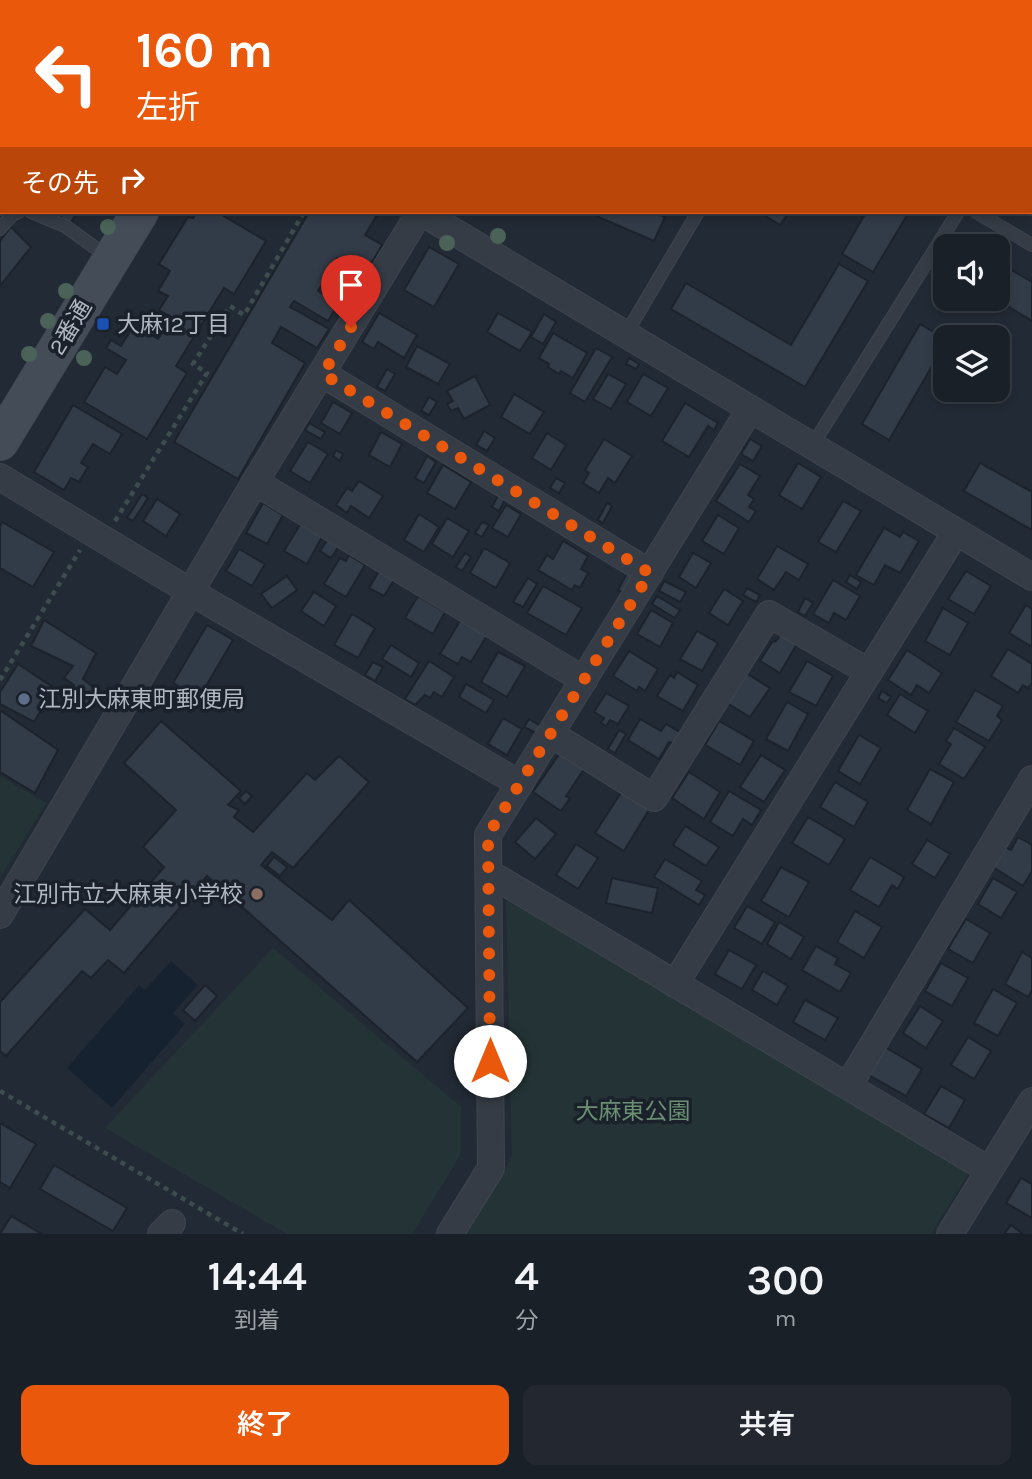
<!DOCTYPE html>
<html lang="ja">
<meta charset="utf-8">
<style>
:root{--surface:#1a2028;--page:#232830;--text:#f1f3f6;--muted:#9fa3a8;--line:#383e45;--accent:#ea580c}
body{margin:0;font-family:Karla,"Noto Sans JP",sans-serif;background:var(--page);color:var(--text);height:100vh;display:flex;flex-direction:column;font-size:26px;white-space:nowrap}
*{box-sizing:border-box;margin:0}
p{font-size:23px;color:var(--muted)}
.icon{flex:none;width:38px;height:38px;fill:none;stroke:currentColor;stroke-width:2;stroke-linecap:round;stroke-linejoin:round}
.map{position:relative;height:1234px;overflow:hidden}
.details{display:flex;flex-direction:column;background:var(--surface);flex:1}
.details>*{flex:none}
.hud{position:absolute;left:0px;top:0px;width:1032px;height:214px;box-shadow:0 4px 10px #0003,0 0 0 2px var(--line);background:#ea580c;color:#fff;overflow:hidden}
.buttons{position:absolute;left:933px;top:234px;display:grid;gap:14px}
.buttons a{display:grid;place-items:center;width:77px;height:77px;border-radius:14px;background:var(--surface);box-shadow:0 4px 10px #0003,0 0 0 2px var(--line);font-size:35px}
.pin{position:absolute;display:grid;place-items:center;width:60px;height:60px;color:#fff;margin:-72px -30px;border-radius:50% 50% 50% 0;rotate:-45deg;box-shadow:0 0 7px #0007}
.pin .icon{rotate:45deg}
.me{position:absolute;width:77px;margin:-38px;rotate:0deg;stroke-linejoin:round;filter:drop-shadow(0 0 5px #0008)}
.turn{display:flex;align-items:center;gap:24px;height:147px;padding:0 21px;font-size:32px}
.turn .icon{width:91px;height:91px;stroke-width:2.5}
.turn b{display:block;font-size:49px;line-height:60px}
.then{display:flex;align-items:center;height:66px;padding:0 21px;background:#0003;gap:14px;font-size:26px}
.eta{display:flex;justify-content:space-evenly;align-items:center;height:119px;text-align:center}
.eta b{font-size:42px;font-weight:600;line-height:49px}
.button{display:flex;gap:14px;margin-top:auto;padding:14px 21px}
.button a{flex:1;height:80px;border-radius:14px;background:var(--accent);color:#fff;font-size:28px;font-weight:600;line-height:80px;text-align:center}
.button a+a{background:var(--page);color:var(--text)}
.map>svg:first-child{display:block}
.green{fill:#243436}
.water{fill:#172231}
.building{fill:#323c48;stroke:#1d232c;stroke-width:2}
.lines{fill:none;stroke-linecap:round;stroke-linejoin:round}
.lane-casing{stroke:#3f454f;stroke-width:14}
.street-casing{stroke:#3f454f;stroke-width:28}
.secondary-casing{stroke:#3f454f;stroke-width:38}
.path{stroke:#3d4d4e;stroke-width:4.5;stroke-dasharray:5 5;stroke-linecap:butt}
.lane{stroke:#363c45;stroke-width:12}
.street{stroke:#363c45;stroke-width:26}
.secondary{stroke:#444c58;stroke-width:37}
.tree{fill:#4a6257}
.route{stroke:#ea580c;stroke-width:12;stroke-dasharray:0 21.6}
.transit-dot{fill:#1a4fb4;stroke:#1b212a;stroke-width:2.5}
.service-dot{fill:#5c6f8a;stroke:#1b212a;stroke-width:2.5}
.education-dot{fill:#8d6e63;stroke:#1b212a;stroke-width:2.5}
.labels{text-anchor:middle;stroke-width:7;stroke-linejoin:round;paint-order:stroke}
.poi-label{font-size:23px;fill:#b0b7c2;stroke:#1b212a;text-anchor:start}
.street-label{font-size:23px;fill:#b0b7c2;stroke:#1b212a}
.park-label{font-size:23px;fill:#6a8f72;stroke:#1b212a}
</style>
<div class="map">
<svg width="1032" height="1234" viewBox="0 0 1032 1234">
<rect width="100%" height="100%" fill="#222a35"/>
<!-- green -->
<g class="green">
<path d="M0 776 46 803 0 878Z"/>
<path d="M506 897 973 1166 931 1234H464L512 1157Z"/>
<path d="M273 948 461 1107V1154L412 1234H287L105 1128Z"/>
</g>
<!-- water -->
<path class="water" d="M171 961 198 985 173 1013 185 1024 112 1108 67 1068 139 985 145 990Z"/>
<!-- building -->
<g class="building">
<path d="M346 0H478L481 2H345Z"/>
<path d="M705 0H786L790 2H709Z"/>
<path d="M974 0H1032V35L1031 2Z"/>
<path d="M0 75H2L0 102Z"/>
<path d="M54 212H75L77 213 70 224Z"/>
<path d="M196 212H217L266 241 234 294 224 288 176 366 187 373 147 439 84 402 105 367 117 374 126 360 106 348 111 340 121 346 134 325 158 339 171 317 159 310 168 296 158 291 170 271 159 264 188 217 193 218Z"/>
<path d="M309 212H372L377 215 365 235 382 245 365 274 337 258 318 291 339 303 328 321 294 301 290 307 329 329 317 348 281 327 272 343 305 363 238 479 174 442Z"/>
<path d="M587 212H652L665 217 654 241Z"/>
<path d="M759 212H789L780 225Z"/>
<path d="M866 212H909L873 272 842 254Z"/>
<path d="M11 227 31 247 0 286V241Z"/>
<path d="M429 247 459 264 434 307 404 290Z"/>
<path d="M998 262 1032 282V321L996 299Z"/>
<path d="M839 264 868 281 805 387 671 309 686 283 791 345Z"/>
<path d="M379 313 417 335 404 358 378 342 374 349 362 342Z"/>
<path d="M498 313 532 332 520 351 487 332Z"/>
<path d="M544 314 556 322 543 344 531 337Z"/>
<path d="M920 324 945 339V344L889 440 862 424Z"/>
<path d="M553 333 587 353 573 378 561 371 559 374 548 367 549 364 539 358Z"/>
<path d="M417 346 450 364 438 384 406 367Z"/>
<path d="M596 348 612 357 585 402 570 393Z"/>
<path d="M629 358 639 364 636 369 626 364Z"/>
<path d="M387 369 395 374 385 391 377 387Z"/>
<path d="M608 374 626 384 611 409 593 399Z"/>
<path d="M643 374 668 388 651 416 627 402Z"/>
<path d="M475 376 490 405 464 419 458 408 451 411 447 404 453 401 447 391Z"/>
<path d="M514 394 544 412 530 434 501 417Z"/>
<path d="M429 397 437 402 429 415 421 411Z"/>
<path d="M333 402 352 413 340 434 321 423Z"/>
<path d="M685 403 718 423 714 430 708 426 689 457 662 441Z"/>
<path d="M73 405 122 434 110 454 93 444 81 463 88 467 79 482 71 478 64 490 34 472Z"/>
<path d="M309 423 325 432 321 439 305 430Z"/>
<path d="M484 431 495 438 487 451 476 445Z"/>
<path d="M381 432 402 444 390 467 369 455Z"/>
<path d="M547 433 566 445 551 470 532 458Z"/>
<path d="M604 439 632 456 615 483 608 478 599 493 583 483 589 473 585 470Z"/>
<path d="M750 439 762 446 753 461 741 454Z"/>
<path d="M308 442 328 454 310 483 290 471Z"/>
<path d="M336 450 343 454 340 461 333 456Z"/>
<path d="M427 456 436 462 424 483 415 478Z"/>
<path d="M798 463 821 477 802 509 779 495Z"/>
<path d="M980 463 1032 492V530L964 491Z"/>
<path d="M740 464 760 476 748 495 754 499 749 507 756 511 749 522 716 501Z"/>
<path d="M443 465 471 482 455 509 427 493Z"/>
<path d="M556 478 565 483 559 493 550 488Z"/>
<path d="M359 481 383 496 369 518 351 506 347 513 336 505 347 488 352 491Z"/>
<path d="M500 492 507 496 499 511 492 507Z"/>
<path d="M142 494 148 498 133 521 127 518Z"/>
<path d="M157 499 180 514 166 536 143 521Z"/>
<path d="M843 501 861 511 836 552 818 542Z"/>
<path d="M263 503 283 515 267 544 246 533Z"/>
<path d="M607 503 612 506 603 523 598 520Z"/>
<path d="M506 505 521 514 508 537 492 528Z"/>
<path d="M419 514 439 527 424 552 404 540Z"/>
<path d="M718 515 739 528 724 554 702 541Z"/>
<path d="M447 518 469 531 453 557 432 544Z"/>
<path d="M2 522 54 552 33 587 0 568V526Z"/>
<path d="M482 522 489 525 482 537 475 533Z"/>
<path d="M301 523 323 535 307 564 284 551Z"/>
<path d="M884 528 900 537 903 532 919 541 900 573 885 565 874 585 856 575Z"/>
<path d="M328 539 339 546 331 558 320 551Z"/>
<path d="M563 541 588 556 581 569 588 573 580 588 575 585 572 590 538 570 547 555 553 559Z"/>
<path d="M777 546 808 564 799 580 786 572 774 590 757 579Z"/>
<path d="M484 548 510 563 496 588 470 573Z"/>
<path d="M239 549 265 564 252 586 226 571Z"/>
<path d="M465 553 471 557 462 571 456 567Z"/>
<path d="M693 553 711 563 696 588 679 577Z"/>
<path d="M349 555 365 565 346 597 324 584 340 558 346 561Z"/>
<path d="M379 571 394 580 384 596 369 588Z"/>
<path d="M966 571 991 586 974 614 948 599Z"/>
<path d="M627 573 634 576 625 594 618 590Z"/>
<path d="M850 575 861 582 857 589 846 582Z"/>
<path d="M287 576 297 590 272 608 261 594Z"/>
<path d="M528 578 537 584 523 607 513 602Z"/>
<path d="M833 580 860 596 846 620 834 613 829 623 813 614Z"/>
<path d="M664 581 686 592 680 602 659 591Z"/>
<path d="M543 586 582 608 566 635 527 613Z"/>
<path d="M747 588 760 595 756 602 743 595Z"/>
<path d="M724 589 743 601 728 625 709 613Z"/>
<path d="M314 592 336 606 324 626 301 611Z"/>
<path d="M418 596 445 612 433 634 405 618Z"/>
<path d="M657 596 680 610 675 618 652 604Z"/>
<path d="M805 598 813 603 805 616 798 612Z"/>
<path d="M1026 605 1032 609V647L1009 633Z"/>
<path d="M943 608 968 623 950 655 925 641Z"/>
<path d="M651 610 673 623 660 647 637 634Z"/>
<path d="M352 614 375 628 358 658 334 645Z"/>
<path d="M463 616 489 632 471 662 462 657 458 664 440 654Z"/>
<path d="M44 620 96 653 83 679 97 690 87 705 69 694 74 685 64 678 73 666 31 646Z"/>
<path d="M207 625 233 640 199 698 173 683Z"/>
<path d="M697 631 718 643 702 671 680 659Z"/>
<path d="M782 632 798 642 780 673 760 661 772 642 776 641Z"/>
<path d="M391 645 419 663 411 677 382 659Z"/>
<path d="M1008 649 1032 664V683L1028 688 1023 685 1018 693 991 676Z"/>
<path d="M907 650 942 673 929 693 917 685 911 695 888 680Z"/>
<path d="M629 651 658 669 645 691 639 687 637 691 613 676Z"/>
<path d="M498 652 525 666 507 697 481 682Z"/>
<path d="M429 661 454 677 442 697 434 692 430 698 425 695 415 705 405 699Z"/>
<path d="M807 661 833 676 816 706 789 692Z"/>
<path d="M373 662 383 667 375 681 365 675Z"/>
<path d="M18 664 54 688 34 722 0 704V692Z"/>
<path d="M677 672 698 685 683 711 657 696 670 675 674 678Z"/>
<path d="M746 673 770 688 750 717 727 703Z"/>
<path d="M466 684 494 700 486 713 459 697Z"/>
<path d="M975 690 1003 706 997 716 1002 720 989 741 956 722Z"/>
<path d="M882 691 891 697 887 703 878 698Z"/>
<path d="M606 693 629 706 618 724 610 720 606 726 601 723 604 718 594 712Z"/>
<path d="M900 694 928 711 915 733 887 715Z"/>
<path d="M787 702 808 714 788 751 766 739Z"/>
<path d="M0 710 58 750 35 793 0 772Z"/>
<path d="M503 718 522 729 507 755 488 744Z"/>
<path d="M529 719 542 727 538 734 524 727Z"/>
<path d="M640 719 661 731 666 724 681 733 675 743 669 742 659 759 628 740Z"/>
<path d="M161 721 241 791 228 805 239 810 234 817 253 832 307 773 315 780 339 756 369 782 293 868 272 852 261 865 332 920 349 900 468 1008 417 1062 207 876 124 973 108 960 91 978 82 971 6 1056 0 1051V1002L85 909 110 930 164 867 143 847 176 810 124 763Z"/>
<path d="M719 721 754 741 740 765 705 745Z"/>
<path d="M954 728 985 747 964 779 939 764 951 744 946 741Z"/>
<path d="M619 730 626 734 615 753 608 749Z"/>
<path d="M859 735 881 748 860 784 838 771Z"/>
<path d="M560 753 584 769 566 796 570 798 561 811 533 792Z"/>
<path d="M761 755 785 770 764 802 740 787Z"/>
<path d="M930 769 954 782 931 824 907 810Z"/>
<path d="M689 772 720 792 704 819 672 798Z"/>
<path d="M835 782 868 802 854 827 820 807Z"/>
<path d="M246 791 252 796 245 804 239 798Z"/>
<path d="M622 791 650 808 624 851 595 833Z"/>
<path d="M729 791 761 810 752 825 743 819 733 836 710 822Z"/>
<path d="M808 817 845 839 829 865 792 843Z"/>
<path d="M536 818 556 834 535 859 515 842Z"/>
<path d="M685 826 719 847 706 866 673 845Z"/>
<path d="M1018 837 1032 845V871L1023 886 993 867 1005 847 1011 850Z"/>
<path d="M927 840 950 854 935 878 912 864Z"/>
<path d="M576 844 598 858 578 889 556 875Z"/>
<path d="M274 857 287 867 280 876 267 866Z"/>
<path d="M870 857 904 877 898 889 892 885 879 907 850 890Z"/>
<path d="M665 859 702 881 696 890 705 895 699 905 654 877Z"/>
<path d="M781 867 809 882 789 917 761 901Z"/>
<path d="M612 878 658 888 652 913 606 903Z"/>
<path d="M993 878 1017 892 1001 918 978 904Z"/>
<path d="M747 906 775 922 762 944 734 928Z"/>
<path d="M855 911 882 927 864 958 837 942Z"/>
<path d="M966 919 990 933 973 963 948 949Z"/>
<path d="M779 922 804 937 791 959 767 944Z"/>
<path d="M816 946 838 958 835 964 851 973 840 992 802 970Z"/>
<path d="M729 950 756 965 742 989 715 974Z"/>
<path d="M1022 952 1032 958V990L1028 997 1005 984Z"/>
<path d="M941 963 968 978 952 1006 925 991Z"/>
<path d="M763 971 788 986 777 1005 752 990Z"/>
<path d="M205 985 217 996 195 1021 183 1010Z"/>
<path d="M993 989 1017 1003 998 1036 974 1023Z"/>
<path d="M805 1000 838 1018 825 1040 793 1022Z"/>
<path d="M920 1006 943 1021 926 1048 903 1033Z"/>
<path d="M968 1037 991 1051 974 1079 951 1065Z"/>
<path d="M883 1046 922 1069 906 1096 867 1074Z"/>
<path d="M941 1086 965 1100 949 1128 924 1114Z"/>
<path d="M0 1123 36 1144 10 1188 0 1182Z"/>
<path d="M54 1165 127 1208 113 1231 40 1189Z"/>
<path d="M1021 1178 1032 1184V1218L1006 1203Z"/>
<path d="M11 1216 42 1234H0Z"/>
<path d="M1011 1225 1023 1234H1004Z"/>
</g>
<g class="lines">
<defs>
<g id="lane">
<path d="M545 2 546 0"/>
<path d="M823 2 824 0"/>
<path d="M0 64H2"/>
<path d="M31 212 65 226 108 257"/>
<path d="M976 212 1032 245"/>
<path d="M0 229 12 215 19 212"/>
<path d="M626 334 698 212"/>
<path d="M812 446 958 212"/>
</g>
<g id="street">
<path d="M73 0 76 2"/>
<path d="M421 212 1032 577"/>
<path d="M323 374 650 573"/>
<path d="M0 477 191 592 520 784"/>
<path d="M255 482 584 680"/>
<path d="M551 734 654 798 769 614 869 672"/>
<path d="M489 873 989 1170"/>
<path d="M0 915 255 482 420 212"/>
<path d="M675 984 956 532"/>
<path d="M848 1086 1032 779"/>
<path d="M161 1234 172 1223"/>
<path d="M450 1234 491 1168 488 835 750 409"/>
<path d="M950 1234 1032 1101"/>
</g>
<g id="secondary">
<path d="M265 2 266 0"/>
<path d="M0 442 140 212"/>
</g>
</defs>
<!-- lane casing -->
<use href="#lane" class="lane-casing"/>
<!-- street casing -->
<use href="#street" class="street-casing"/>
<!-- secondary casing -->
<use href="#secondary" class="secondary-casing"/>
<!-- path -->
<g class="path">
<path d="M115 521 207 373 193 364 230 306 244 315 304 212"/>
<path d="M0 680 80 550"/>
<path d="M0 1091 243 1234"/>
</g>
<!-- lane -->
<use href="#lane" class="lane"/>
<!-- street -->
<use href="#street" class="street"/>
<!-- secondary -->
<use href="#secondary" class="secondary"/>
</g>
<!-- trees -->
<g class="tree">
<circle cx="108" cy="227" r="8"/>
<circle cx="498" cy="236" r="8"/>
<circle cx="447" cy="243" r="8"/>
<circle cx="66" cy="291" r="8"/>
<circle cx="48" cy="321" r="8"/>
<circle cx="29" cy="354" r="8"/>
<circle cx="84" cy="358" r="8"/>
</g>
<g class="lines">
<!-- route -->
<path class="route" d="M351 327 323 374 650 573 488 835 490 1061"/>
</g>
<!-- markers -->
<rect class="transit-dot" x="96" y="317" width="14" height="14" rx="3.5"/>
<circle class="service-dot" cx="24" cy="699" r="7"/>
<circle class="education-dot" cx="257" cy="894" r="7"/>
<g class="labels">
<!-- poi labels -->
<g class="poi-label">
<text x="117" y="332">大麻12丁目</text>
<text x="38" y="707">江別大麻東町郵便局</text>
<text x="243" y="902" text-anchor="end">江別市立大麻東小学校</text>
</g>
<!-- street labels -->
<g class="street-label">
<text transform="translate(70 327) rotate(-59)" y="8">2番通</text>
</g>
<!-- park labels -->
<g class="park-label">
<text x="633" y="1119">大麻東公園</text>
</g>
</g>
</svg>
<div class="buttons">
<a><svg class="icon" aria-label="sound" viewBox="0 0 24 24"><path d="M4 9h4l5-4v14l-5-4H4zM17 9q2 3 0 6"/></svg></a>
<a><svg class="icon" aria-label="layers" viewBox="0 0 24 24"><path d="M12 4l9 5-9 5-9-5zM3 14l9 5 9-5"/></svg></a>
</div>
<div class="pin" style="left:351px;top:327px;background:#d93025"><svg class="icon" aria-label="arrive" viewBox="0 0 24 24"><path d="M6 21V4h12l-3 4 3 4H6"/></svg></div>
<svg class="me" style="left:490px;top:1061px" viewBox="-20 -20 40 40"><circle r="19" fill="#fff"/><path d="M0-13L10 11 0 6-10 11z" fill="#ea580c"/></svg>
<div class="hud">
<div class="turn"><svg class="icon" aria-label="left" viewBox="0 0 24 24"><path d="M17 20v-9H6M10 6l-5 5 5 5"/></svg><div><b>160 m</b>左折</div></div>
<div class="then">その先<svg class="icon" aria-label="right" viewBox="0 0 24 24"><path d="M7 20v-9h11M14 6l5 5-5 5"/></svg></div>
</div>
</div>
<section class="details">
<div class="eta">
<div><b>14:44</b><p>到着</p></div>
<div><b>4</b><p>分</p></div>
<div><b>300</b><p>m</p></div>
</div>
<div class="button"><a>終了</a><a>共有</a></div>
</section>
